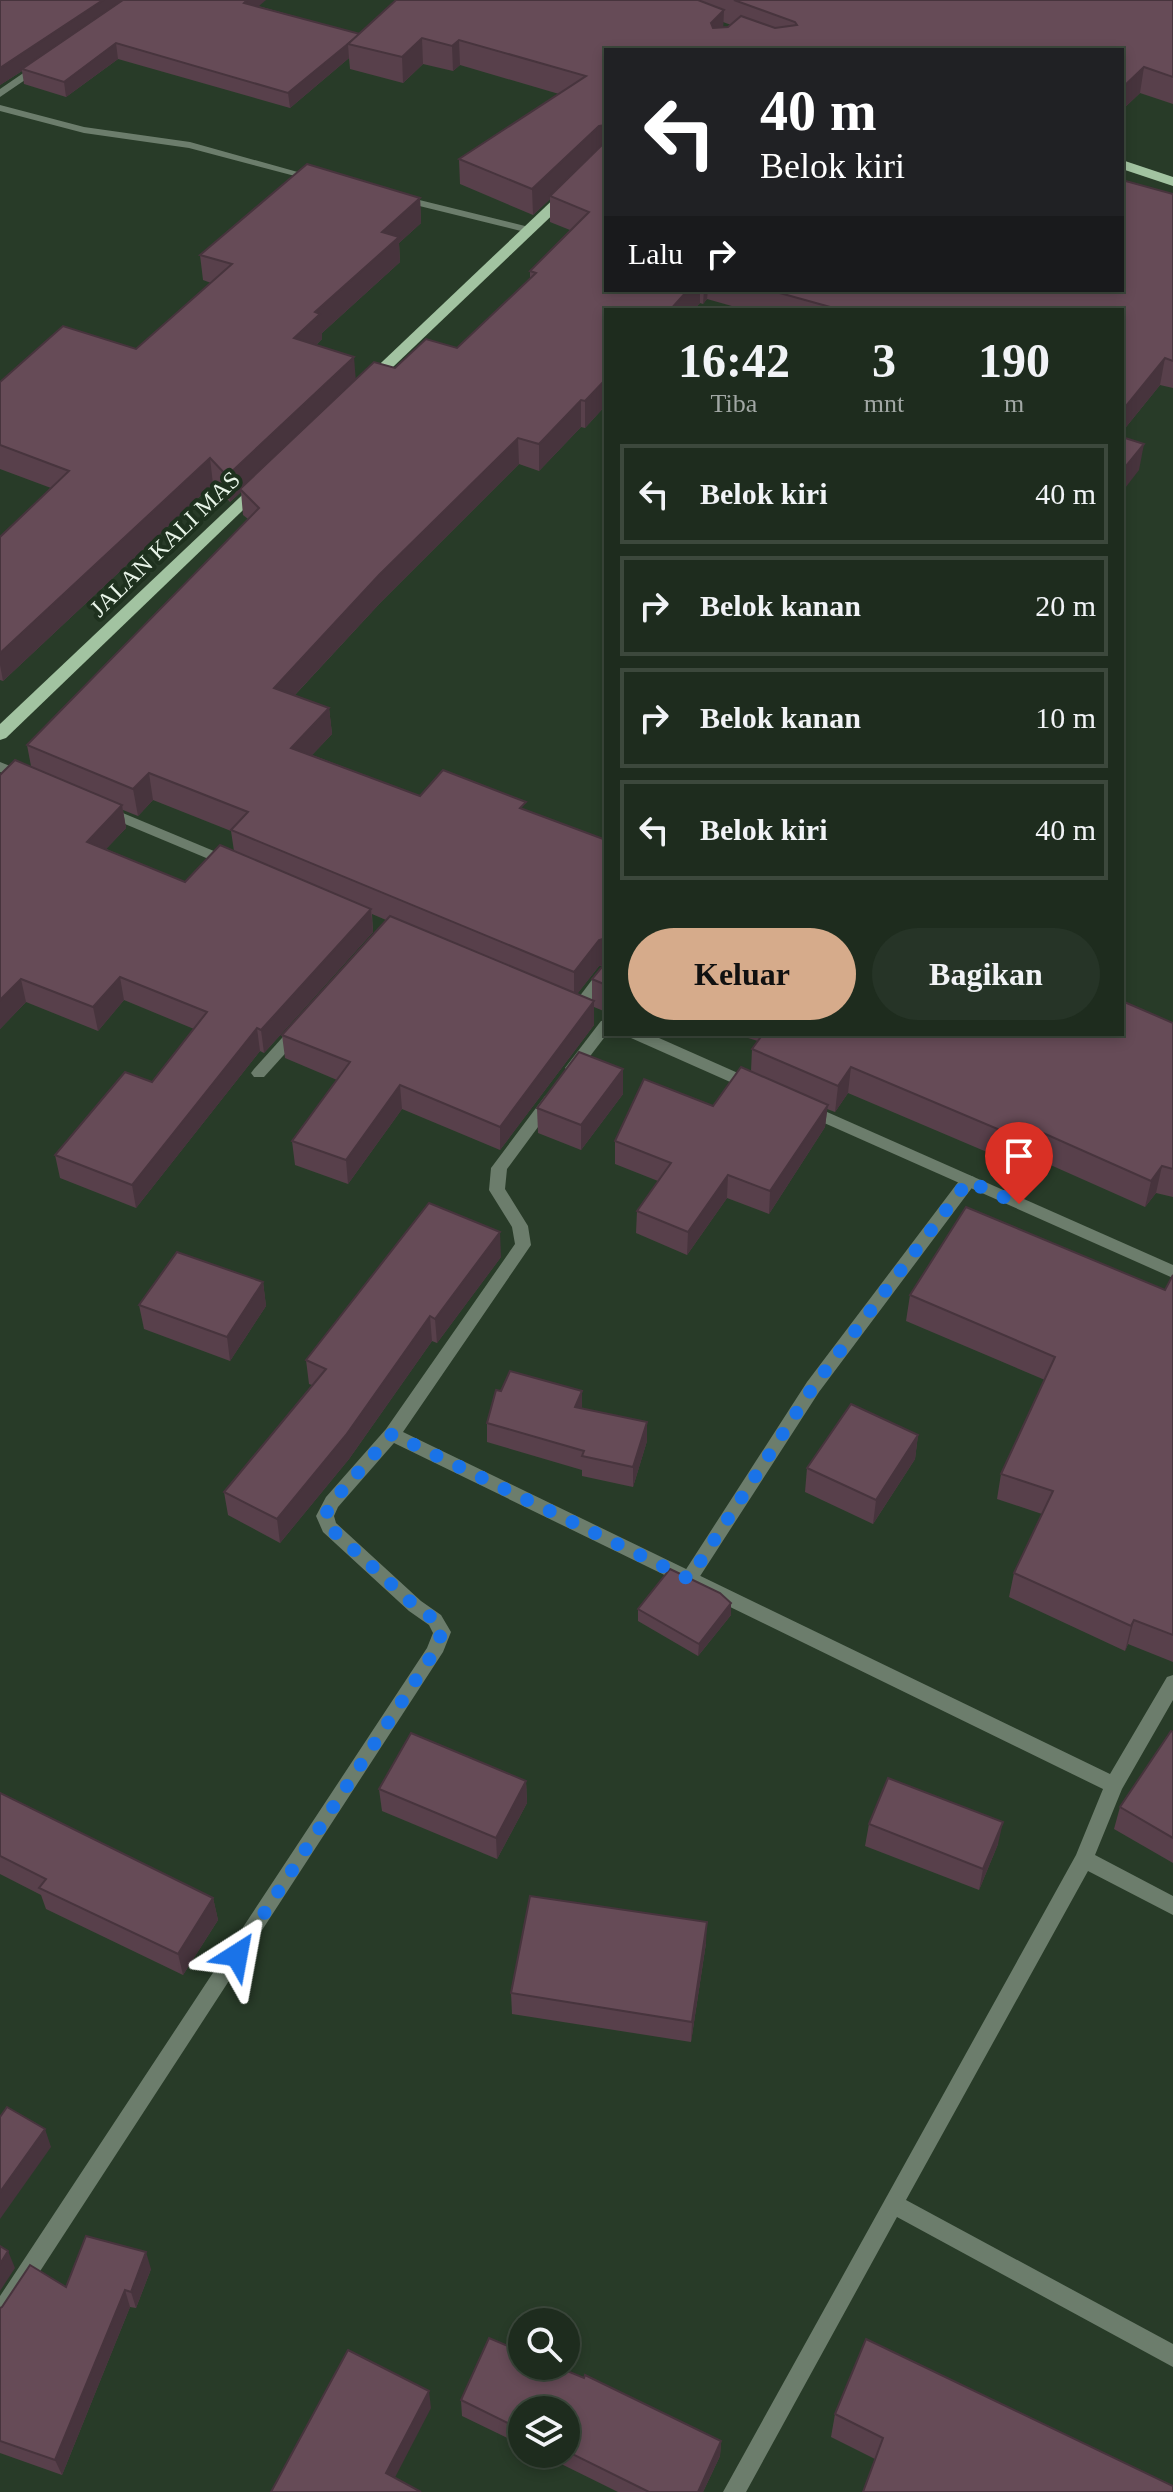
<!DOCTYPE html>
<html lang="id">
<style>
:root{--surface:#1e2c1e;--page:#263427;--text:#f1f3f6;--muted:#a1a7a4;--line:#3c483c;--accent:#d6ab8b}
body{margin:0;font-family:Georgia,serif;background:var(--page);color:var(--text);height:100vh;display:flex;flex-direction:column;font-size:30px;white-space:nowrap}
*{box-sizing:border-box;margin:0}
p{font-size:26px;color:var(--muted)}
.icon{flex:none;width:44px;height:44px;fill:none;stroke:currentColor;stroke-width:2;stroke-linecap:round;stroke-linejoin:round}
.map{position:relative;flex:1;overflow:hidden}
.drawer{position:absolute;left:604px;top:308px;width:520px;height:728px;display:flex;flex-direction:column;background:var(--surface);border-radius:0px;box-shadow:0 4px 12px #0003,0 0 0 2px var(--line)}
.drawer>*{flex:none}
.hud{position:absolute;left:604px;top:48px;width:520px;height:244px;border-radius:0px;box-shadow:0 4px 12px #0003,0 0 0 2px var(--line);background:#202124;color:#fff;overflow:hidden}
.fabs{position:absolute;left:508px;top:2308px;display:grid;gap:16px}
.fabs a{display:grid;place-items:center;width:72px;height:72px;border-radius:50%;background:var(--surface);box-shadow:0 4px 12px #0003,0 0 0 2px var(--line);font-size:40px}
.pin{position:absolute;display:grid;place-items:center;width:68px;height:68px;color:#fff;margin:-82px -34px;border-radius:50% 50% 50% 0;rotate:-45deg;box-shadow:0 0 8px #0007}
.pin .icon{rotate:45deg}
.me{position:absolute;width:88px;margin:-44px;rotate:34deg;stroke-linejoin:round;filter:drop-shadow(0 0 6px #0008)}
.turn{display:flex;align-items:center;gap:28px;height:168px;padding:0 24px;font-size:36px}
.turn .icon{width:104px;height:104px;stroke-width:2.5}
.turn b{display:block;font-size:56px;line-height:68px}
.then{display:flex;align-items:center;height:76px;padding:0 24px;background:#0003;gap:16px;font-size:30px}
.eta{display:flex;justify-content:space-evenly;align-items:center;height:136px;text-align:center}
.eta b{font-size:48px;font-weight:700;line-height:56px}
.cta{display:flex;gap:16px;margin-top:auto;padding:16px 24px}
.cta a{flex:1;height:92px;border-radius:48px;background:var(--accent);color:#111;font-size:32px;font-weight:700;line-height:92px;text-align:center}
.cta a+a{background:var(--page);color:var(--text)}
ul{padding:0;list-style:none}
li{display:flex;align-items:center;gap:24px;height:100px;margin:0 16px 12px;padding:0 8px;border:4px solid var(--line);border-radius:0px}
li div{flex:1}
li b{display:block;font-size:30px}
li em{font-style:normal}
.map>svg:first-child{display:block}
.lines{fill:none;stroke-linecap:round;stroke-linejoin:round}
.service{fill:#6c7d6c;fill-rule:evenodd}
.minor{fill:#6c7d6c;fill-rule:evenodd}
.primary{fill:#a2c3a1;fill-rule:evenodd}
.wall{fill:#58404b;fill-rule:evenodd}
.shaded-wall{fill:#47343d}
.building{fill:#664b57;stroke:#47343d;stroke-width:2}
.route{stroke:#1a73e8;stroke-width:14;stroke-dasharray:0 25.2}
.labels{text-anchor:middle;stroke-width:8;stroke-linejoin:round;paint-order:stroke}
.far-street-label{font-size:24px;fill:#e8f4e8;stroke:#1e311e}
</style>
<div class="map">
<svg width="1173" height="2492" viewBox="0 0 1173 2492">
<rect width="100%" height="100%" fill="#283b28"/>
<g class="lines">
<!-- service -->
<g class="service">
<path d="M0 105 84 127 190 142 319 178 314 181 189 148 84 133 0 111Z"/>
<path d="M399 195 533 228 535 230 529 233 395 200V196Z"/>
<path d="M296 1027 301 1028 303 1032 301 1036 264 1077H254L251 1073 254 1069 291 1028Z"/>
<path d="M968 1175 974 1177 976 1181 974 1185 819 1392 695 1584 689 1586 683 1584 680 1579 683 1574 807 1382 962 1177Z"/>
</g>
<!-- minor -->
<g class="minor">
<path d="M38 63 47 65 0 97V89Z"/>
<path d="M0 762 30 774 32 777 25 782 0 772Z"/>
<path d="M106 806 233 859 235 862 233 865H223L101 814 99 811Z"/>
<path d="M606 967V983L583 1013H573L571 1009 573 1005 601 968Z"/>
<path d="M606 1020 607 1034 578 1072H568L565 1068 568 1064 601 1021Z"/>
<path d="M628 1034H650L756 1081 759 1085 756 1089H746L631 1038Z"/>
<path d="M550 1094 558 1100 555 1104 507 1169 505 1189 528 1226 531 1245 403 1432 1110 1774 1167 1677 1173 1675V1700L1122 1789 1095 1855 1173 1896V1915L1088 1871 906 2200 1173 2344V2367L897 2217 746 2492H723L1076 1855 1103 1789 394 1443 338 1507 334 1516 336 1523 421 1601 441 1615 451 1632 443 1652 7 2322 0 2326V2296L427 1648 433 1633 429 1625 409 1611 323 1532 316 1516 326 1497 386 1429 515 1244 512 1227 489 1190 491 1168 545 1096Z"/>
<path d="M809 1104 1173 1265V1278L804 1114 801 1110Z"/>
</g>
<!-- primary -->
<g class="primary">
<path d="M606 153V164L373 386H363V380L601 154Z"/>
<path d="M1122 160 1173 177V186L1122 169Z"/>
<path d="M261 480 266 482V488L6 738 0 740V724L256 482Z"/>
</g>
</g>
<!-- wall -->
<g class="wall">
<path d="M0 0 258 6 359 34 396 0H1173V104L1140 93 1122 110V50H606V290H1122L1173 194V388L1160 385 1122 432V310H746L707 299 703 304 700 303 693 310H606V405L585 428 581 427 539 471 519 464 381 602 295 695 329 708 332 734 312 755 420 796 526 810 606 840V1012L594 1007V1025L500 1150 402 1109 348 1184 295 1165 292 1141 337 1080 285 1058 282 1035 386 920 372 914 373 932 264 1053 260 1051 136 1208 60 1178 55 1155 152 1082 194 1029 124 1000 98 1031 26 1002 0 1029V775L31 766 27 745 248 519 243 515 241 492 230 502 213 484 3 681 0 680V537L51 488 0 469V382L136 349 211 283 203 280 200 255 420 198 421 223 399 243 400 262 322 333V339L316 345 356 379 457 348 530 279V271L570 230 550 222V199L533 215 460 184 459 159 559 94 460 65 453 71 423 64 403 83 350 69 349 58 290 108 118 59 66 97 24 84 22 71 0 85ZM723 22 731 25 728 27H723ZM153 800 231 831 234 851 185 882 106 849 126 828 123 810 138 816ZM599 966H603L592 979V1000L577 994Z"/>
<path d="M1173 1023V1197L1156 1193 1145 1207 1037 1159 1029 1170 848 1093 835 1112 827 1109 825 1127 769 1214 727 1198 687 1255 636 1233 637 1211 658 1181 615 1164V1141L713 1106 751 1071 752 1049 758 1041 748 1038V1034H1122Z"/>
<path d="M623 1069V1094L581 1150 538 1133 537 1108Z"/>
<path d="M501 1257 437 1343 432 1341 349 1459 280 1543 228 1515 224 1492 312 1385 309 1384 306 1360Z"/>
<path d="M1173 1275V1662L1128 1644 1125 1651 1009 1597 1014 1573 1042 1514 997 1499 1001 1474 1045 1380 906 1321 910 1295 1165 1290Z"/>
<path d="M263 1282 266 1306 230 1361 144 1329 139 1305Z"/>
<path d="M501 1391H582V1408L647 1441 633 1487 582 1476V1470L487 1442V1423Z"/>
<path d="M918 1435 915 1459 873 1524 805 1492 807 1468Z"/>
<path d="M731 1603V1615L698 1656 638 1621V1609Z"/>
<path d="M1173 1732V1863L1114 1829 1120 1807Z"/>
<path d="M526 1781 527 1803 497 1859 382 1811 379 1789Z"/>
<path d="M0 1793 213 1898 218 1920 183 1975 46 1909 41 1895 0 1874Z"/>
<path d="M869 1824 998 1844 979 1890 865 1846Z"/>
<path d="M706 1943 691 2042 512 2014 511 1993Z"/>
<path d="M151 2269 136 2308 130 2307 62 2475 0 2453V2308L66 2287Z"/>
<path d="M489 2338 522 2352V2366H555L584 2378 585 2375 721 2441 720 2456 703 2492H618L541 2454H566V2410H522V2445L462 2416 461 2400Z"/>
<path d="M835 2414 1173 2486 875 2459 831 2437Z"/>
</g>
<!-- shaded-wall -->
<g class="shaded-wall">
<path d="M103 0H128L22 69V71L0 85V68Z"/>
<path d="M247 0H266L245 18 244 3Z"/>
<path d="M724 10 723 35 710 48 711 23Z"/>
<path d="M422 38 423 64 403 83 402 57Z"/>
<path d="M459 40 460 65 453 71 452 46Z"/>
<path d="M116 43 118 59 66 97 64 82Z"/>
<path d="M348 44 349 58 290 108 288 93Z"/>
<path d="M1144 67 1140 93 1122 110V88Z"/>
<path d="M606 125V151L550 196V199L533 215 532 189 599 126Z"/>
<path d="M420 198 421 223 399 243 400 262 322 333V339L296 364 294 338 382 232Z"/>
<path d="M688 290H700V303L693 310H670Z"/>
<path d="M704 290H708L707 299 703 304Z"/>
<path d="M354 357 356 382 240 489 241 492 230 502 227 476Z"/>
<path d="M1165 358 1160 385 1122 432V411Z"/>
<path d="M606 379V405L585 428V401Z"/>
<path d="M581 400V427L539 471V444Z"/>
<path d="M518 438 519 464 381 602 277 714 274 688 379 575Z"/>
<path d="M1144 444 1139 470 1122 492V471Z"/>
<path d="M210 458 213 484 3 681 0 665V653Z"/>
<path d="M329 708 332 734 294 774 291 748Z"/>
<path d="M149 773 153 800 138 816 133 789Z"/>
<path d="M122 805 126 828 91 865 87 842Z"/>
<path d="M371 909 373 932 264 1053 261 1030Z"/>
<path d="M606 938V965L599 966 574 998V972L599 940Z"/>
<path d="M120 977 124 1000 98 1031 93 1007Z"/>
<path d="M21 979 26 1002 0 1029V1000Z"/>
<path d="M594 1001V1025L500 1150V1127Z"/>
<path d="M257 1028 260 1051 136 1208 132 1185Z"/>
<path d="M851 1067 848 1093 835 1112 838 1086Z"/>
<path d="M623 1069V1094L581 1150V1125Z"/>
<path d="M400 1085 402 1109 348 1184 346 1160Z"/>
<path d="M828 1105 825 1127 769 1214 770 1191Z"/>
<path d="M1041 1132 1037 1159 1029 1170 1033 1144Z"/>
<path d="M1162 1166 1156 1193 1145 1207 1151 1181Z"/>
<path d="M728 1175 727 1198 687 1255 688 1232Z"/>
<path d="M500 1232 501 1257 437 1343 435 1319Z"/>
<path d="M263 1282 266 1306 230 1361 227 1337Z"/>
<path d="M430 1316 432 1341 349 1459 280 1543 277 1519Z"/>
<path d="M582 1391V1411L575 1407Z"/>
<path d="M647 1422V1441L633 1487V1467Z"/>
<path d="M918 1435 915 1459 873 1524 876 1500Z"/>
<path d="M731 1603V1615L698 1656 699 1644Z"/>
<path d="M1134 1620 1128 1644 1125 1651 1131 1626Z"/>
<path d="M526 1781 527 1803 497 1859 496 1838Z"/>
<path d="M1003 1822 998 1844 979 1890 983 1869Z"/>
<path d="M213 1898 218 1920 183 1975 178 1954Z"/>
<path d="M707 1922 706 1943 691 2042 692 2022Z"/>
<path d="M45 2129 51 2147 0 2219V2192Z"/>
<path d="M8 2251 15 2268 0 2291V2264Z"/>
<path d="M146 2252 151 2269 136 2308 131 2292Z"/>
<path d="M125 2290 130 2307 62 2475 55 2460Z"/>
<path d="M429 2391 431 2408 389 2489 386 2473Z"/>
<path d="M721 2441 720 2456 703 2492H698Z"/>
</g>
<!-- building -->
<g class="building">
<path d="M0 0H103L0 68Z"/>
<path d="M123 0H247L244 3 360 34 288 93 116 43 64 82 22 69Z"/>
<path d="M396 0H698L724 10 711 23 713 28 728 27 741 16 775 28 797 25 795 22 734 0H1173V77L1144 67 1122 88V50H606V125L599 126 532 189 459 159 586 76 459 40 452 46 422 38 402 57 348 44Z"/>
<path d="M606 141V290H688L670 310H606V379L585 401 581 400 539 444 518 438 379 575 274 688 329 708 291 748 420 796 443 770 526 802 520 808 606 840V938L599 940 574 972 231 830 248 812 149 773 133 789 27 745 259 508 240 489 374 362 395 368 426 339 457 348 536 273 530 271 589 212 550 196Z"/>
<path d="M307 164 420 198 382 232 399 237 315 312 320 314 294 338 354 357 227 476 210 458 0 653V537L69 471 0 445V382L63 326 136 349 232 264 200 255Z"/>
<path d="M1122 180 1173 194V361L1165 358 1122 411V310H841L769 290H1122Z"/>
<path d="M1122 437 1144 444 1122 471Z"/>
<path d="M15 760 122 805 87 842 185 882 220 845 371 909 261 1030 257 1028 132 1185 55 1155 125 1072 152 1082 207 1012 120 977 93 1007 21 979 0 1000V775Z"/>
<path d="M390 916 594 1001 500 1127 400 1085 346 1160 292 1141 350 1062 282 1035Z"/>
<path d="M606 962V985L592 979Z"/>
<path d="M1122 1001 1173 1023V1169L1162 1166 1151 1181 1041 1132 1033 1144 851 1067 838 1086 752 1049 763 1034H1122Z"/>
<path d="M579 1052 623 1069 581 1125 537 1108Z"/>
<path d="M741 1067 828 1105 770 1191 728 1175 688 1232 637 1211 671 1163 615 1141 644 1079 713 1106Z"/>
<path d="M429 1203 500 1232 435 1319 430 1316 346 1435 277 1519 224 1492 326 1369 306 1360Z"/>
<path d="M966 1207 1165 1290 1173 1275V1635L1134 1620 1131 1626 1014 1573 1053 1491 1001 1474 1055 1357 910 1295Z"/>
<path d="M177 1252 263 1282 227 1337 139 1305Z"/>
<path d="M510 1371 582 1391 575 1407 647 1422 633 1467 582 1456 584 1451 487 1423 496 1390 501 1391Z"/>
<path d="M851 1404 918 1435 876 1500 807 1468Z"/>
<path d="M670 1569 720 1593 731 1603 699 1644 638 1609Z"/>
<path d="M1171 1731 1173 1732V1838L1120 1807Z"/>
<path d="M411 1733 526 1781 496 1838 379 1789Z"/>
<path d="M888 1778 1003 1822 983 1869 869 1824Z"/>
<path d="M0 1793 213 1898 178 1954 39 1888 46 1879 0 1856Z"/>
<path d="M530 1896 707 1922 692 2022 511 1993Z"/>
<path d="M7 2107 45 2129 0 2192V2117Z"/>
<path d="M86 2236 146 2252 131 2292 125 2290 55 2460 0 2441V2308L2 2307 30 2265 66 2287Z"/>
<path d="M0 2246 8 2251 0 2264Z"/>
<path d="M489 2338 522 2352V2366H555L584 2378 585 2375 721 2441 698 2492H649L566 2451V2410H522V2430L461 2400Z"/>
<path d="M866 2339 1173 2486V2492H863L883 2438 835 2414Z"/>
<path d="M348 2350 429 2391 386 2473 421 2492H271Z"/>
</g>
<g class="lines">
<!-- route -->
<path class="route" d="M237 1955 434 1652 442 1632 435 1620 415 1606 329 1527 325 1516 332 1502 392 1434 689 1579 813 1387 968 1181 1019 1204"/>
</g>
<g class="labels">
<!-- far-street labels -->
<g class="far-street-label">
<text transform="translate(165 544) rotate(-44)" y="8">JALAN KALI MAS</text>
</g>
</g>
</svg>
<div class="fabs">
<a><svg class="icon" aria-label="search" viewBox="0 0 24 24"><circle cx="10" cy="10" r="6"/><path d="M15 15l6 6"/></svg></a>
<a><svg class="icon" aria-label="layers" viewBox="0 0 24 24"><path d="M12 4l9 5-9 5-9-5zM3 14l9 5 9-5"/></svg></a>
</div>
<div class="pin" style="left:1019px;top:1204px;background:#d93025"><svg class="icon" aria-label="arrive" viewBox="0 0 24 24"><path d="M6 21V4h12l-3 4 3 4H6"/></svg></div>
<svg class="me" style="left:237px;top:1955px" viewBox="-20 -20 40 40"><path d="M0-17L14 15 0 8-14 15z" fill="#1a73e8" stroke="#fff" stroke-width="4"/></svg>
<div class="hud">
<div class="turn"><svg class="icon" aria-label="left" viewBox="0 0 24 24"><path d="M17 20v-9H6M10 6l-5 5 5 5"/></svg><div><b>40 m</b>Belok kiri</div></div>
<div class="then">Lalu<svg class="icon" aria-label="right" viewBox="0 0 24 24"><path d="M7 20v-9h11M14 6l5 5-5 5"/></svg></div>
</div>
<section class="drawer">
<div class="eta">
<div><b>16:42</b><p>Tiba</p></div>
<div><b>3</b><p>mnt</p></div>
<div><b>190</b><p>m</p></div>
</div>
<ul>
<li><svg class="icon" aria-label="left" viewBox="0 0 24 24"><path d="M17 20v-9H6M10 6l-5 5 5 5"/></svg><div><b>Belok kiri</b></div><em>40 m</em></li>
<li><svg class="icon" aria-label="right" viewBox="0 0 24 24"><path d="M7 20v-9h11M14 6l5 5-5 5"/></svg><div><b>Belok kanan</b></div><em>20 m</em></li>
<li><svg class="icon" aria-label="right" viewBox="0 0 24 24"><path d="M7 20v-9h11M14 6l5 5-5 5"/></svg><div><b>Belok kanan</b></div><em>10 m</em></li>
<li><svg class="icon" aria-label="left" viewBox="0 0 24 24"><path d="M17 20v-9H6M10 6l-5 5 5 5"/></svg><div><b>Belok kiri</b></div><em>40 m</em></li>
</ul>
<div class="cta"><a>Keluar</a><a>Bagikan</a></div>
</section>
</div>
